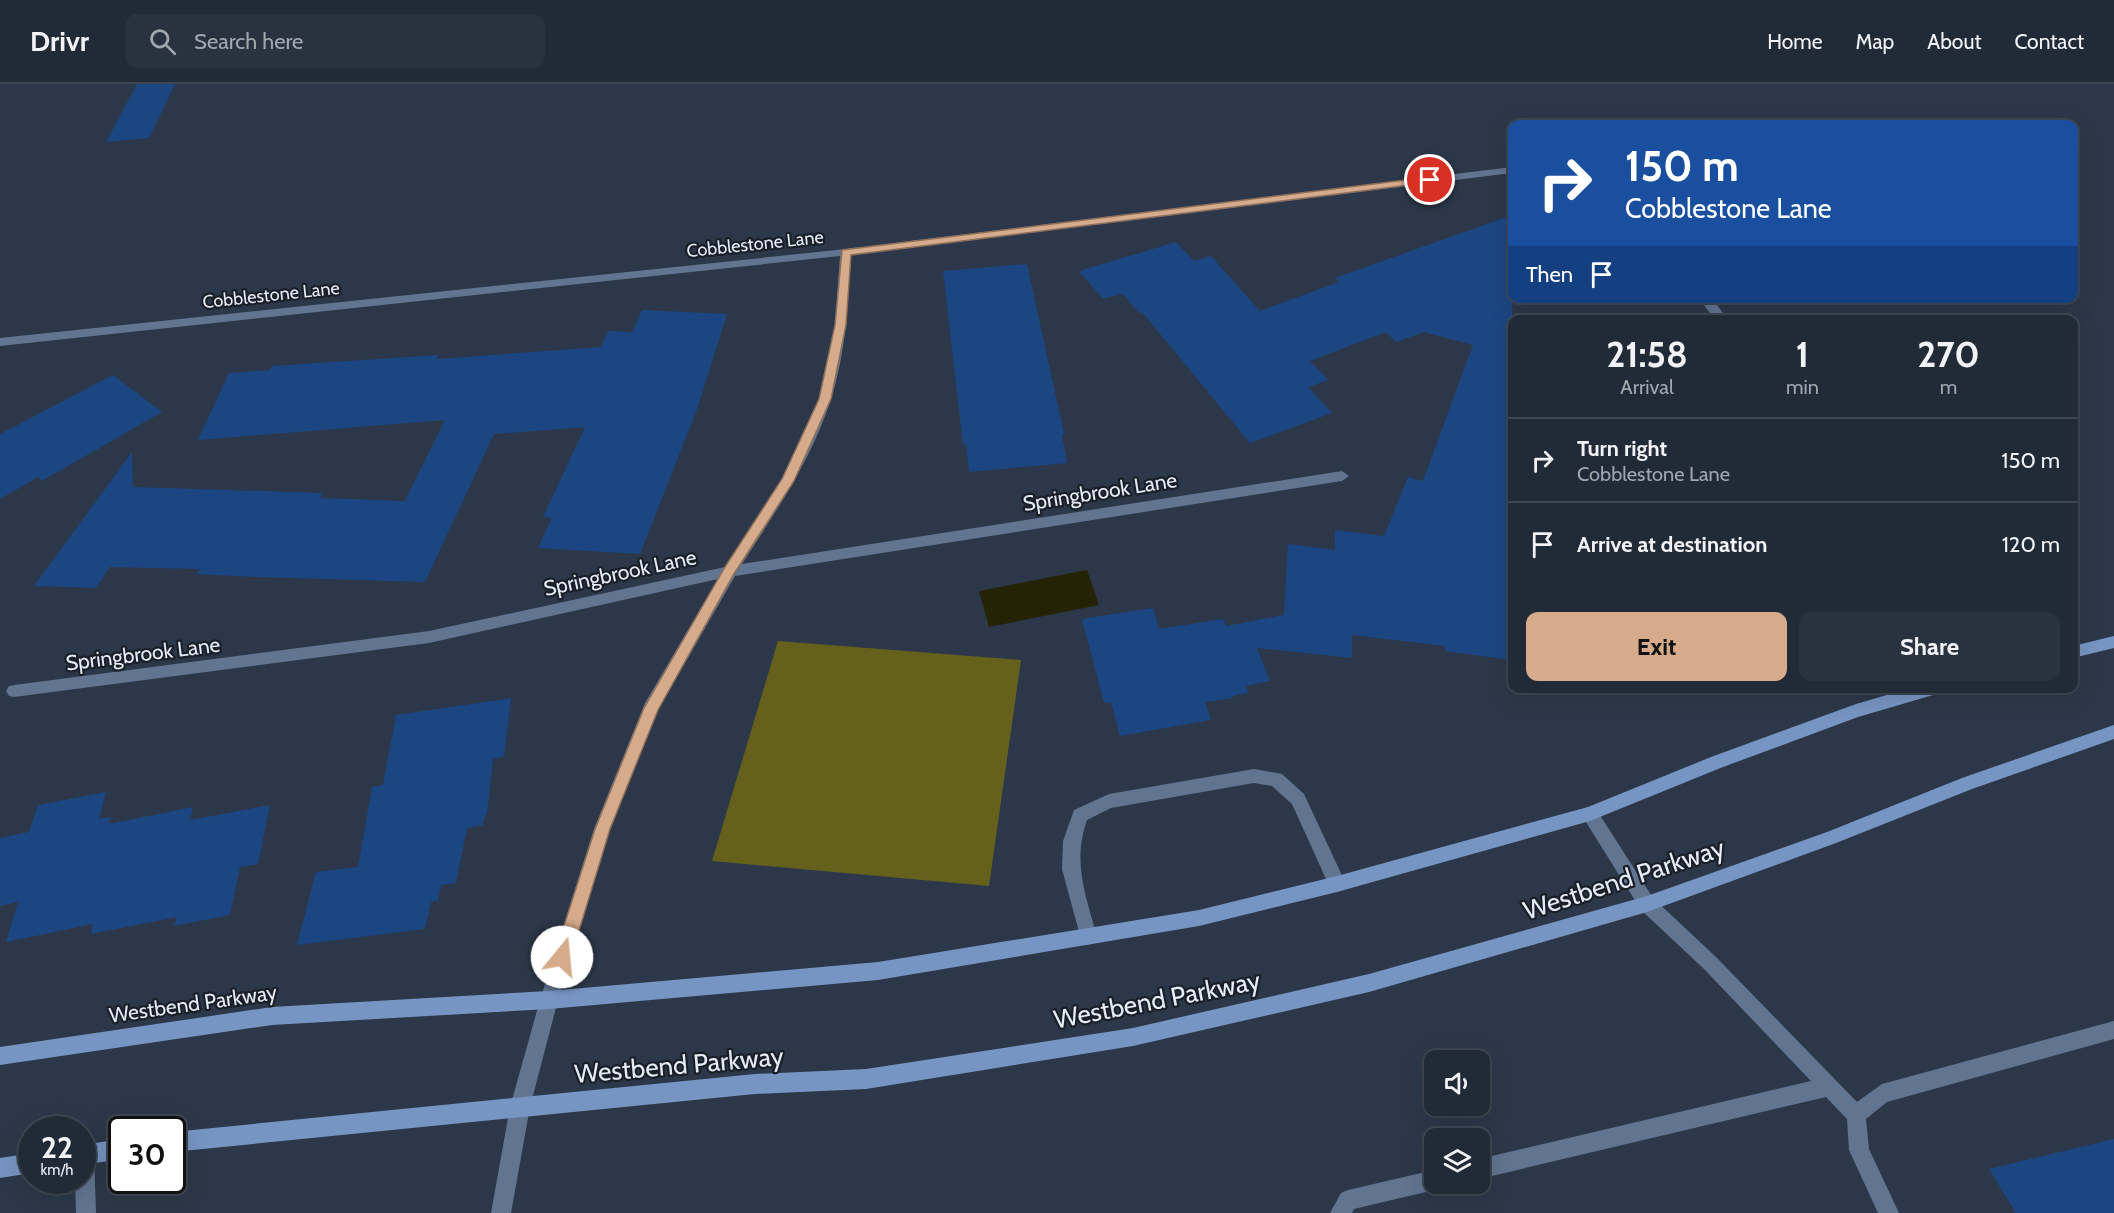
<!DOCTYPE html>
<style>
:root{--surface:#212a37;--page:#29323f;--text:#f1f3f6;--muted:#a2a7ad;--line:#3e4652;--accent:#d6ab8b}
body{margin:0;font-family:Cabin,sans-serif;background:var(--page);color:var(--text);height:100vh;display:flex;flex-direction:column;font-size:22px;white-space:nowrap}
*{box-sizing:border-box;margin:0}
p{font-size:20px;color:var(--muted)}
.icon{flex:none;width:33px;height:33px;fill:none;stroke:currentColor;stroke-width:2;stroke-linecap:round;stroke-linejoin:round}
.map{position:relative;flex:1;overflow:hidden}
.drawer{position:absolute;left:1508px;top:231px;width:570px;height:378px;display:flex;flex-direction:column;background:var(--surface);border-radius:12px;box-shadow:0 6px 24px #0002,0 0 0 2px var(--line)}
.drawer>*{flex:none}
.banner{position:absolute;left:1508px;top:36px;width:570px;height:183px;border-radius:12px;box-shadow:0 6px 24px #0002,0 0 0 2px var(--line);background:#1a4fa0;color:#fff;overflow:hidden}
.buttons{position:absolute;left:1424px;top:966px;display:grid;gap:12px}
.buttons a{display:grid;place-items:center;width:66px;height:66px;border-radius:12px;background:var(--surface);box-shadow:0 6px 24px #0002,0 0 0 2px var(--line);font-size:30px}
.speed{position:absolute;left:18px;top:1032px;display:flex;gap:12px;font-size:30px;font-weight:700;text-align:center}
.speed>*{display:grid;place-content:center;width:78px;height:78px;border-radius:50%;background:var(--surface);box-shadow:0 6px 24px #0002,0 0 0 2px var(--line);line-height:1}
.speed small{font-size:15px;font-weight:400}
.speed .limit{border:3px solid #111;border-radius:9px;background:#fff;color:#111}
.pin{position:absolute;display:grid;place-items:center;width:51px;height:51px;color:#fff;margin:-26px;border:3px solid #fff;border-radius:50%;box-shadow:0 2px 6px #0007}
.me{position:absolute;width:66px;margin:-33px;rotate:17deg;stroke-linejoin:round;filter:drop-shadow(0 0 4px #0008)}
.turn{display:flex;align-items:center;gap:21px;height:126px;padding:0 18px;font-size:27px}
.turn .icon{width:78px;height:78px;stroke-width:2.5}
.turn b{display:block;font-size:42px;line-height:51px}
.then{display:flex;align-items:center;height:57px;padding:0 18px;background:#0003;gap:12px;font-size:22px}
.eta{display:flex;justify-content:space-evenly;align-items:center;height:102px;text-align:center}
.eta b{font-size:36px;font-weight:700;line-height:42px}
.action{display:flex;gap:12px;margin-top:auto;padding:12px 18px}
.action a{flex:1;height:69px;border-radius:12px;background:var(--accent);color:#111;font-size:24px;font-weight:700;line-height:69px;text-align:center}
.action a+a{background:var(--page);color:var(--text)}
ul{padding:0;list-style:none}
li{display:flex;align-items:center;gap:18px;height:84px;padding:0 18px;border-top:2px solid var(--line)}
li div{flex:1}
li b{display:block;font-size:22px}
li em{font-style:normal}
header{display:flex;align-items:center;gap:36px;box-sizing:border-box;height:84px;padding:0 30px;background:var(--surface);border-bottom:2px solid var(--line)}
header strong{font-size:28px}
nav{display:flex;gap:33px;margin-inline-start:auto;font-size:21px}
.search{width:420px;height:54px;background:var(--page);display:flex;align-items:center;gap:15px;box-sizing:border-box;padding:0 21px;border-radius:12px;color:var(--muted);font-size:22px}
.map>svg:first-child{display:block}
.green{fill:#65611c}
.water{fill:#242306}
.building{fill:#1c4682}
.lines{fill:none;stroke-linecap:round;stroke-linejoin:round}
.lane{fill:#617490;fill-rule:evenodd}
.street{fill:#617490;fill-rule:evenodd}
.secondary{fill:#7795c2;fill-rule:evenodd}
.route{fill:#d6ab8b;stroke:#8b6f5a;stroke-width:1.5}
.labels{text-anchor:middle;stroke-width:4.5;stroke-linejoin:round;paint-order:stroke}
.far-street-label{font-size:18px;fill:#e4ecf7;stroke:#1a1f27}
.street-label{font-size:21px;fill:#e4ecf7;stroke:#1a1f27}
.near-street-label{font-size:26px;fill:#e4ecf7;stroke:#1a1f27}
</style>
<header>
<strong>Drivr</strong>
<div class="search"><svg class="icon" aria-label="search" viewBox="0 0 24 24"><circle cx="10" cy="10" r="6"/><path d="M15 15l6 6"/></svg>Search here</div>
<nav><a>Home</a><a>Map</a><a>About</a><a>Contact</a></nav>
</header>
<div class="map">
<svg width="2114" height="1129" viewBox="0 0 2114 1129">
<rect width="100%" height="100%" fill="#2c3849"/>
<!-- green -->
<path class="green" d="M778 557 1021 576 989 802 712 777Z"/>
<!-- water -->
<path class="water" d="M1087 486 1099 521 989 543 979 507Z"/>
<!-- building -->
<g class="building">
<path d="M137 0H175L149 54 106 58Z"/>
<path d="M1512 131V576L1445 567V562L1352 551V574L1257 564 1270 597 1246 602 1248 609 1232 612 1233 614 1205 618 1211 636 1120 652 1111 618 1104 619 1082 535 1153 524 1159 545 1223 535 1226 542 1284 531 1288 460 1335 466V446L1384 452 1408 393 1423 397 1473 261 1424 248 1396 258 1386 248 1310 277 1328 296 1308 303 1332 329 1250 359 1142 228 1139 229 1123 210 1103 215 1079 187 1176 158 1194 177 1211 172 1260 227 1339 198 1335 194Z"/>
<path d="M1027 180 1064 350 1062 351 1067 379 969 388 966 360 963 361 943 187Z"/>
<path d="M642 226 727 230 697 325 640 470 538 464 552 434 543 433 585 343 494 350 425 498 258 493 197 490 200 485 110 483 96 504 34 502 132 368 133 403 323 409 320 414 405 417 445 336 198 356 229 289 270 286 272 282 438 271 437 275 601 263 608 247 632 248Z"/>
<path d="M113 291 162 328 42 397 38 393 0 415V350Z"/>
<path d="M511 614 504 673 493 675 487 730 485 731 483 741 467 744 456 799 441 801 438 817 431 818 425 845 297 861 316 788 358 783 372 703 383 701 396 631Z"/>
<path d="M106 708 99 735 111 733 109 740 193 723 190 736 270 721 258 780 240 783 230 831 174 842 177 833 91 850 93 840 6 858 18 818 0 822V754L29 748 38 721Z"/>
<path d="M2114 1055V1129H2016L1989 1085Z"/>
</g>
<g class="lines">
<!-- lane -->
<g class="lane">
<path d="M1254 685 1282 690 1304 710 1346 800 1343 806 1337 808 1331 806 1292 720 1272 702 1254 699 1111 724 1087 736C1072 779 1086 811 1097 853L1094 859 1088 861 1082 859 1062 785 1063 757 1074 726 1109 710Z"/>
<path d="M1647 812 1653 814 1716 873 1857 1018 1882 1000 2114 937V955L1887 1018 1866 1035 1869 1065 1899 1129H1878L1849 1066 1847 1035 1826 1013 1479 1095V1075L1811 997 1704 885 1641 826 1638 820 1641 814Z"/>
<path d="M84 1061 91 1064 94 1071 96 1129H76L75 1096H82Z"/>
<path d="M1434 1086V1100H1443L1441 1103 1434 1106 1354 1125 1352 1129H1330L1341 1109 1348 1106Z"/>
</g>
<!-- street -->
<g class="street">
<path d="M1512 83V89L851 171C848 219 846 269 831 315 812 375 776 427 742 480L1342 387 1349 392 1342 397 735 492 658 626 610 745 558 916 530 1023 511 1129H491L510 1023 540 916 594 745 645 619 718 495 429 559 14 613 9 612 6 607 9 602 14 601 429 547 725 483 782 396 819 315 835 241 840 172 0 262V254L846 165Z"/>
<path d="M1699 214H1712L1728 236H1715Z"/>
<path d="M1590 723 1596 725 1653 814 1656 820 1653 826 1647 828 1641 826 1584 735 1582 730 1584 725Z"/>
</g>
<!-- secondary -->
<g class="secondary">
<path d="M2114 552V564L2073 574V562Z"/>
<path d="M1911 604H1942L1940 609 1858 633 1723 683 1590 737 1337 808 1199 842 878 896 549 925 272 941 0 981V963L272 923 549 907 878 878 1199 826 1337 792 1588 723 1711 673 1856 620Z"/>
<path d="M2114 641V655L1972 705 1836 759 1647 828 1369 908 1133 962 866 1005 755 1010 172 1068V1048L755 990 866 985 1133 944 1369 890 1647 812 1827 748 1962 694Z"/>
<path d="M122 1055V1075L82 1081V1061Z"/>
<path d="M32 1069V1089L0 1094V1074Z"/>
</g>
</g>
<!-- route -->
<path class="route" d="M1430 93 1434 96 1433 98 851 171 846 241 831 315 794 397 734 490 658 626 610 745 571 873 568 878 562 881 557 878 554 873 595 745 644 624 725 483 782 395 819 315 835 241 842 166Z"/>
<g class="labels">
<!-- far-street labels -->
<g class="far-street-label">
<text transform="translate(755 160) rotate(-6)" y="6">Cobblestone Lane</text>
<text transform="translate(271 211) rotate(-6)" y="6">Cobblestone Lane</text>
</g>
<!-- street labels -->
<g class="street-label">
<text transform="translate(1100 408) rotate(-9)" y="7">Springbrook Lane</text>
<text transform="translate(620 489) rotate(-12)" y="7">Springbrook Lane</text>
<text transform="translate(143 570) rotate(-7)" y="7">Springbrook Lane</text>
<text transform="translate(193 920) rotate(-8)" y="7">Westbend Parkway</text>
</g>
<!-- near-street labels -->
<g class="near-street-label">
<text transform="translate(1624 795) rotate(-18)" y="9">Westbend Parkway</text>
<text transform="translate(1157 916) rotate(-11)" y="9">Westbend Parkway</text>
<text transform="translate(679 981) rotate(-5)" y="9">Westbend Parkway</text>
</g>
</g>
</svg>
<div class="buttons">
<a><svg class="icon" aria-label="sound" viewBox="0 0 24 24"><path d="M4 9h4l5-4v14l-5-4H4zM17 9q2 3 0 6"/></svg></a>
<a><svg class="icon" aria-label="layers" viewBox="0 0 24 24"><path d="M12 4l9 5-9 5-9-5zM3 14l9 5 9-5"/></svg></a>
</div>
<div class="speed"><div>22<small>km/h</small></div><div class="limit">30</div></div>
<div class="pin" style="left:1430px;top:96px;background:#d93025"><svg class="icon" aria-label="arrive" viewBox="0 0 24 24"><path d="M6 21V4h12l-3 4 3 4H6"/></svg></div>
<svg class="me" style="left:562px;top:873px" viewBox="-20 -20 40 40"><circle r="19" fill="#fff"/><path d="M0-13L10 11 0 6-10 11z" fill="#d6ab8b"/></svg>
<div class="banner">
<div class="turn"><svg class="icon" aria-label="right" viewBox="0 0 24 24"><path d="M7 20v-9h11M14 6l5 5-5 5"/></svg><div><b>150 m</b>Cobblestone Lane</div></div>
<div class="then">Then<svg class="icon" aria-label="arrive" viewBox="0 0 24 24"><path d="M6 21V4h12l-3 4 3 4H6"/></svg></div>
</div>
<section class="drawer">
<div class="eta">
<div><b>21:58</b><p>Arrival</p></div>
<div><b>1</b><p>min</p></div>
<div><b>270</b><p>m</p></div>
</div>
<ul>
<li><svg class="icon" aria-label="right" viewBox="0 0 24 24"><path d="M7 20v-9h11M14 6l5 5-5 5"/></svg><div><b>Turn right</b><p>Cobblestone Lane</p></div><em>150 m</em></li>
<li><svg class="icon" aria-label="arrive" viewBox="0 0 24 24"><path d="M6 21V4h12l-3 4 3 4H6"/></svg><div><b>Arrive at destination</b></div><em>120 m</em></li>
</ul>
<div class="action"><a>Exit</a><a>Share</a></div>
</section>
</div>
